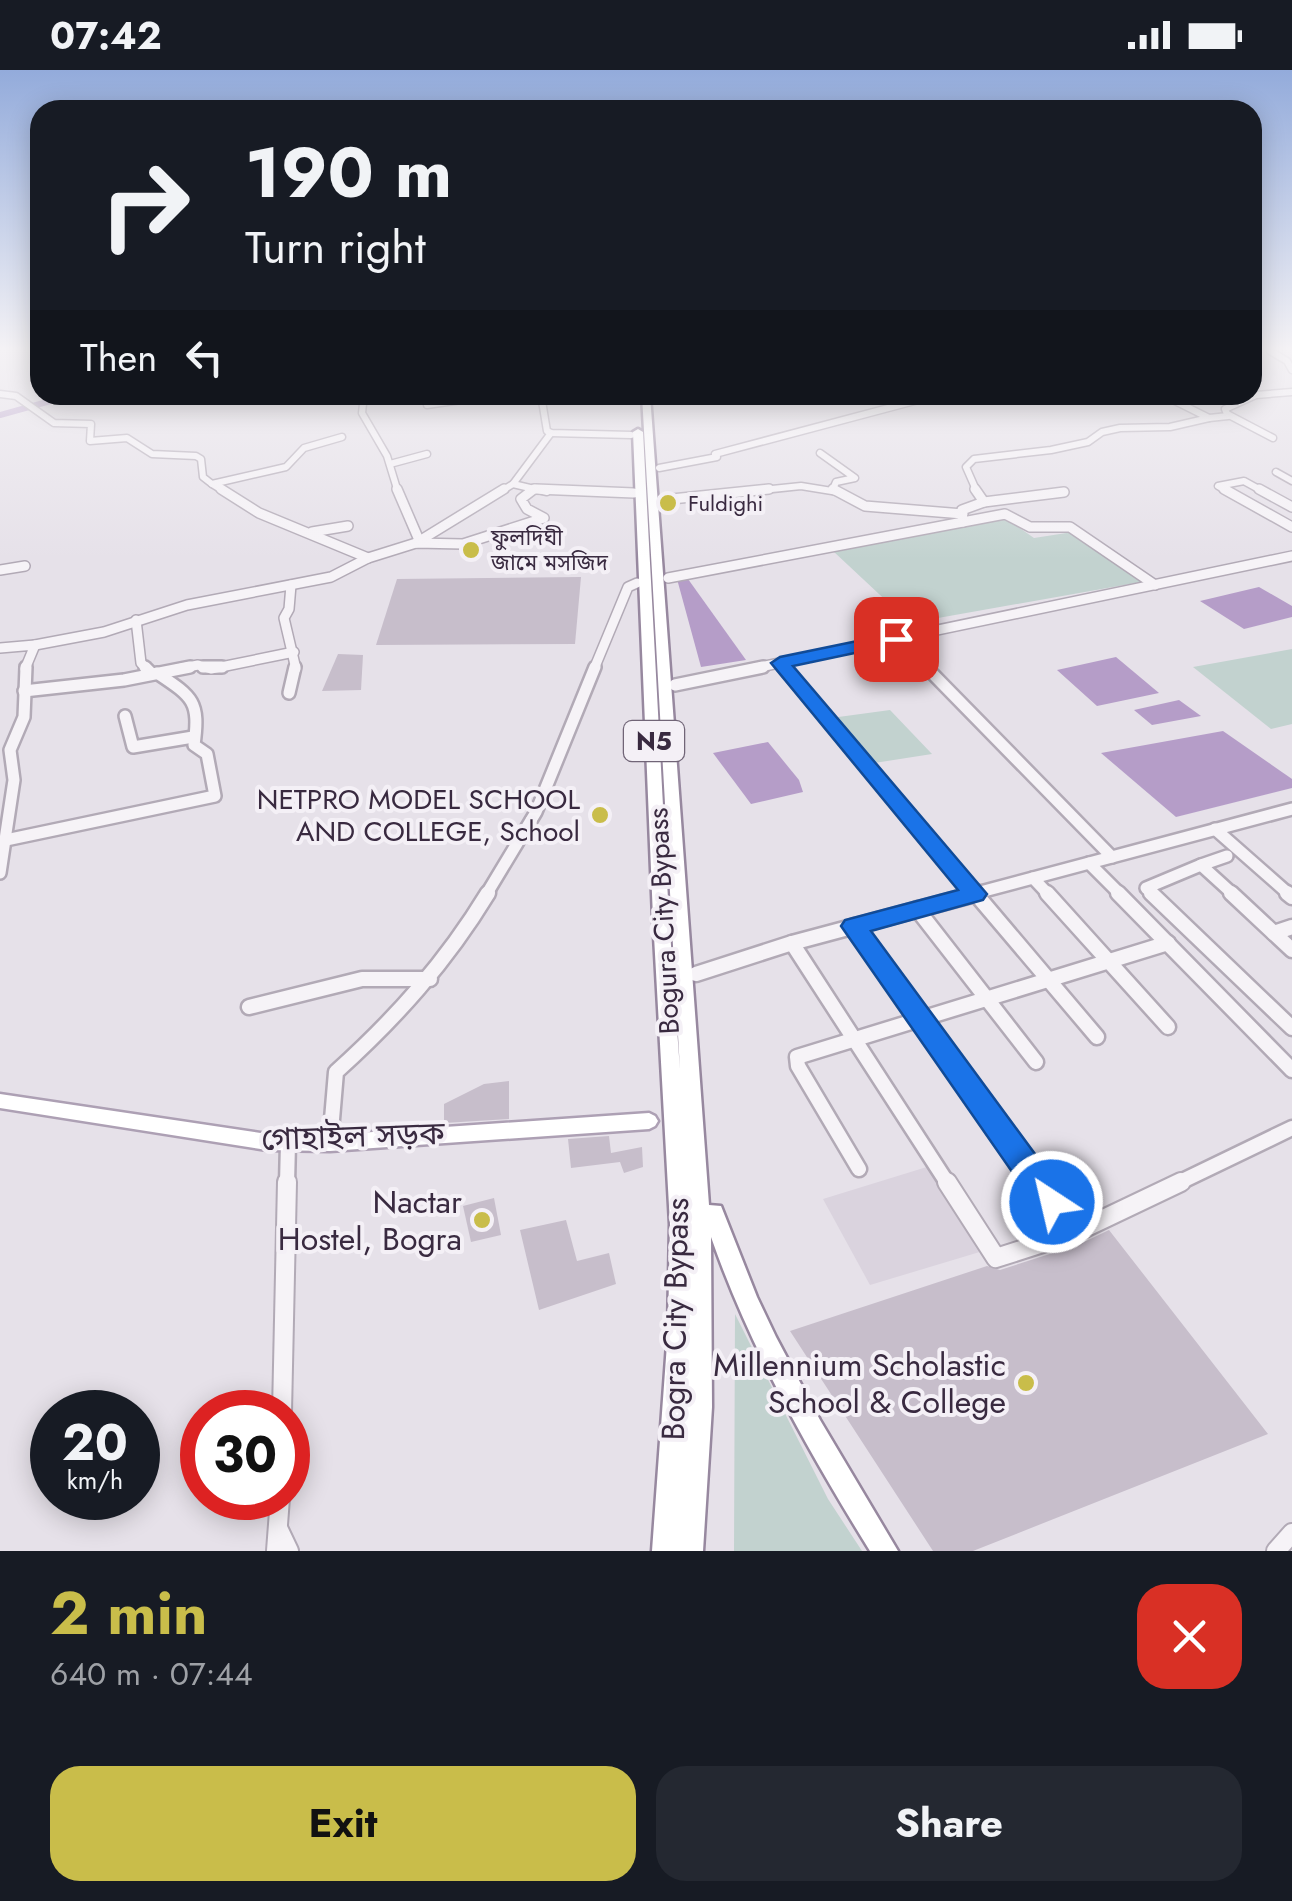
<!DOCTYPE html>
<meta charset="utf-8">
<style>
:root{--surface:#171b24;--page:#242831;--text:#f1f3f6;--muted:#9ea1a6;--accent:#c9bd4a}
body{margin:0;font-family:Jost,"Noto Sans Bengali",sans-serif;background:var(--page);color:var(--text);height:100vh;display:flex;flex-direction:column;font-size:38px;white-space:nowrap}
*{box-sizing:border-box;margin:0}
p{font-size:32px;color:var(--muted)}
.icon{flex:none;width:55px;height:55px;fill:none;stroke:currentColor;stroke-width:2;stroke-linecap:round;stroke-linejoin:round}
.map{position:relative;height:1481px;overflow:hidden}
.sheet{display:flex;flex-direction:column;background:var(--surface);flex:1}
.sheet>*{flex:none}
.top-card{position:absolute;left:30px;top:30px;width:1232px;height:305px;border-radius:30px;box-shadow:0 5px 25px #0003;background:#171b24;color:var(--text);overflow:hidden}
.speed{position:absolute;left:30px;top:1320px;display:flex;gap:20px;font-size:50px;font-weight:700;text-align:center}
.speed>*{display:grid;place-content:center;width:130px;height:130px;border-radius:50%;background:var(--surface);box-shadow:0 5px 25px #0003;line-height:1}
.speed small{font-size:25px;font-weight:400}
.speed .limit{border:15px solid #d22;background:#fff;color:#111}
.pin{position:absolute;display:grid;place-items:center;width:85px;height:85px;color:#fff;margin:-42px;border-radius:20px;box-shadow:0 5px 15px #0006}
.me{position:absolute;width:110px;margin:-55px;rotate:325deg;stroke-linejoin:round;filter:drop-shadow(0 0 8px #0008)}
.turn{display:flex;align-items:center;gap:35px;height:210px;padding:0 50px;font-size:45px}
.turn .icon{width:130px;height:130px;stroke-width:2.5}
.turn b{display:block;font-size:70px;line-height:85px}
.then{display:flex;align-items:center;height:95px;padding:0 50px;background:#0003;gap:20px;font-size:38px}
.round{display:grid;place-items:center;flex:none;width:105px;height:105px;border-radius:30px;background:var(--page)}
.summary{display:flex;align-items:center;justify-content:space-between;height:170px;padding:0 50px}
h1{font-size:60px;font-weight:700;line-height:75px;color:var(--accent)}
.action{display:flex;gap:20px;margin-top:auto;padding:20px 50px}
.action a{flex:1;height:115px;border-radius:30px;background:var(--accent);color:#111;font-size:40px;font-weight:700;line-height:115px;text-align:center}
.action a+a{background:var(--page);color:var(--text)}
.status{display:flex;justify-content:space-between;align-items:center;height:70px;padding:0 50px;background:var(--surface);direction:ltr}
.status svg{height:28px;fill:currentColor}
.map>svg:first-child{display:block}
.built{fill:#dad3de}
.green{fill:#c2d2cf}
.water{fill:#b59dc8}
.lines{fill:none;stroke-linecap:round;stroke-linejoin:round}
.canal{stroke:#b59dc8;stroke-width:6}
.building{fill:#c7becb}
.minor-far4-casing{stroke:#b2aab6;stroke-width:9}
.minor-far3-casing{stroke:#b2aab6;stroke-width:12}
.minor-far2-casing{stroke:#b2aab6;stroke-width:16}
.minor-far1-casing{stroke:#b2aab6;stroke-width:19}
.minor-casing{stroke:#b2aab6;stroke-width:22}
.major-casing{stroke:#ada0b4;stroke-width:5}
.highway-casing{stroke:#97889f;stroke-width:5}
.minor-far4{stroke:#f6f3f7;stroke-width:6}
.minor-far3{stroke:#f6f3f7;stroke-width:9}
.minor-far2{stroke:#f6f3f7;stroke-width:11}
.minor-far1{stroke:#f6f3f7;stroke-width:14}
.minor{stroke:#f6f3f7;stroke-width:18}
.major{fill:#fff;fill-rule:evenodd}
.highway{fill:#fff;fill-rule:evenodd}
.route{fill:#1a73e8;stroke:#114b97;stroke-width:2.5}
.poi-dot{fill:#c9bd4a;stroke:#f4f0f6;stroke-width:4}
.labels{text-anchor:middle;stroke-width:8;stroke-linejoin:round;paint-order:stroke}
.far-poi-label{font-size:22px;fill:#392a40;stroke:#f4f0f6;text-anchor:start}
.shield{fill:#f4f0f6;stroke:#716577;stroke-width:2.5}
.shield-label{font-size:25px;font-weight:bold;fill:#392a40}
.poi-label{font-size:28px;fill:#392a40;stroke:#f4f0f6;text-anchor:end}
.street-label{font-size:28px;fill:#392a40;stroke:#f4f0f6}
.near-street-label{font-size:32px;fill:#392a40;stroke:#f4f0f6}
.near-poi-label{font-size:32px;fill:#392a40;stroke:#f4f0f6;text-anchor:end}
</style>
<div class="status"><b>07:42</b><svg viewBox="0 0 49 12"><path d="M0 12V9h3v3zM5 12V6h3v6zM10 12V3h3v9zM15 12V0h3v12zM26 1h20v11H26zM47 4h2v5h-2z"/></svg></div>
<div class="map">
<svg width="1292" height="1481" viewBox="0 0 1292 1481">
<rect width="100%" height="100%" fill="#e6e1e9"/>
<!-- built -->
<path class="built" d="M930 1096 983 1181 870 1215 823 1129Z"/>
<!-- green -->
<g class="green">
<path d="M1005 448 1034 468 1073 462 1141 512 910 553 833 481Z"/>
<path d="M1292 579V654L1271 659 1193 597Z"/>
<path d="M890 640 932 684 868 694 831 648Z"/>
<path d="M735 1244 828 1429 862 1481H734Z"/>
</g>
<!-- water -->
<g class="water">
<path d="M677 509H688L746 590 701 597Z"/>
<path d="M1259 517 1292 536V547L1244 559 1200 531Z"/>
<path d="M1116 587 1159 623 1097 636 1057 600Z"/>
<path d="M1179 630 1201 646 1152 655 1134 640Z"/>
<path d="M1223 661 1292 709V718L1176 747 1101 683Z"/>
<path d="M768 672 799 710 803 722 751 734 713 683Z"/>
</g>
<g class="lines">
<!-- canal -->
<path class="canal" d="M0 345 72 325"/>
</g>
<!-- building -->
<g class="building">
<path d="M581 507 575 574 376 575 397 509Z"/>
<path d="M338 584 363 585 361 620 322 621Z"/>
<path d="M509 1011V1049L444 1053V1034L484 1014Z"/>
<path d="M609 1066 611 1083 642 1077 643 1097 624 1103 620 1092 571 1098 568 1069Z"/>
<path d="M494 1128 501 1165 471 1172 463 1136Z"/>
<path d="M566 1150 577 1191 609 1183 616 1214 539 1240 520 1160Z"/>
<path d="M1109 1160 1268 1364 973 1481H933L790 1261 987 1196 1000 1200 1078 1175Z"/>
</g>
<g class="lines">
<defs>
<g id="minor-far4">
<path d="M1270 281 1287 291 1292 300"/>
<path d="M0 324 16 326 54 353 91 354 90 371 127 368 152 384 196 386 201 389 203 407 212 414 286 397 304 378 342 367"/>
<path d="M364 325 362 343 387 386 398 422"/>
<path d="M541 325 547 361 551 363 631 365"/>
<path d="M427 335 495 325"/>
<path d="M1229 345 1273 368"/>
<path d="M1209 348 1228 346 1225 339 1256 325 1292 322"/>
<path d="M820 383 855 408 836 412 833 419"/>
<path d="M390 394 427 384"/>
<path d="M659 398 717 387 715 384 926 328 920 325"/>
<path d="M1276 402 1292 411"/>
<path d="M212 414 225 422"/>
<path d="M513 414 551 363"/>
<path d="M500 422 513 414 547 422"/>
<path d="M530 422 534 419"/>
<path d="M744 422 801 416 838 422"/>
<path d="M977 422 966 397 974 389 1051 380 1088 372 1102 362 1120 358 1170 357 1209 348 1163 325"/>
<path d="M1228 422 1218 416 1244 411 1264 422"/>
</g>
<g id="minor-far3">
<path d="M221 419 259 443 368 488"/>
<path d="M397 419 419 470"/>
<path d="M536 419 634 423"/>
<path d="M833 419 865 436 963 444"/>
<path d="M1224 419 1292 457"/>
<path d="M1259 419 1292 437"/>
<path d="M662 430 769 419"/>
<path d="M984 432 1064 422"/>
<path d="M963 452 962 440 984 432 975 419"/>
<path d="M312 462 348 456"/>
<path d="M416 473 504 419"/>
<path d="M0 500 25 496"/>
<path d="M668 508 1005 444 1030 457H1070L1155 515"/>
<path d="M291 515 289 539 284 548 296 599"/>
<path d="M136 550 141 593 147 599"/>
<path d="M896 569 929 599"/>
<path d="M35 575 104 562 187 535 331 507 368 488 416 473 463 474 544 448 527 439 521 429 534 419"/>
<path d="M0 578 35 575 25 599"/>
<path d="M780 593 785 599"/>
<path d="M177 599 198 595 211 599 294 582"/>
<path d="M594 599 628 517 637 513"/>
<path d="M751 599 1292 486"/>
</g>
<g id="minor-far2">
<path d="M145 597 151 603"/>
<path d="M203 597H222"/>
<path d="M783 597 977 825"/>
<path d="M926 597 1112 787"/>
<path d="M675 615 763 597"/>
<path d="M24 621 124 610 190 597"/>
<path d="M289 623 295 597"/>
<path d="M125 646 133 677 193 667"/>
<path d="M1215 759 1290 825"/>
<path d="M6 770 215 726 207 684 194 675C200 631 193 627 157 603"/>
<path d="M1227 786 1201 795 1234 825"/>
<path d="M1089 793 1121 825"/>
<path d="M0 803 14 710 10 680 24 647 26 597"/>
<path d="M1033 808 1049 825"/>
<path d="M486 825 536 742 595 597"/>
<path d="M969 825 1292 739"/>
<path d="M1154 825 1146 818 1201 795"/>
</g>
<g id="minor-far1">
<path d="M975 823 1097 967"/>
<path d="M1047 823 1168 957"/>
<path d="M1118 823 1292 1000"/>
<path d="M1151 823 1292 958"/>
<path d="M1231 823 1292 880"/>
<path d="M1287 823 1292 827"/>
<path d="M917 839 1036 992"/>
<path d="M854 856 1039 1114"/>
<path d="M1274 863 1292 857"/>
<path d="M792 873 948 1114"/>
<path d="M696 904 792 873 979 823"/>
<path d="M249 937 362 909H430"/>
<path d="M330 1073 336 1002C396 948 446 892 488 823"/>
<path d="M859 1099 798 996 797 987 1168 873"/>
<path d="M287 1114 288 1073"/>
<path d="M1176 1114 1292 1058"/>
</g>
<g id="minor">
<path d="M947 1112 996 1188 1074 1163 1181 1112"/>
<path d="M1037 1112 1074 1163"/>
<path d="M282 1342 287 1112"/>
<path d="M279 1460 289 1481"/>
<path d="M276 1481 280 1428"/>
<path d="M1276 1481 1292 1463"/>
</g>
<path id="major" d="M0 1024 267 1064 330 1065 649 1043 655 1046 658 1051 655 1056 649 1059 330 1081 267 1080 0 1038Z"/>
<path id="highway" d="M642 325H650L709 1135 721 1136 757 1227 776 1267 820 1350 898 1481H870C808 1381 750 1278 711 1167L712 1337 703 1481H652L668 1260 670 1154 653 848 633 362 638 359 643 362 669 848 680 1000Z"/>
</defs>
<!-- minor-far4 casing -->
<use href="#minor-far4" class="minor-far4-casing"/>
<!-- minor-far3 casing -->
<use href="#minor-far3" class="minor-far3-casing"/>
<!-- minor-far2 casing -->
<use href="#minor-far2" class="minor-far2-casing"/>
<!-- minor-far1 casing -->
<use href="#minor-far1" class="minor-far1-casing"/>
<!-- minor casing -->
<use href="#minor" class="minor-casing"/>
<!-- major casing -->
<use href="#major" class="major-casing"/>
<!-- highway casing -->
<use href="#highway" class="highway-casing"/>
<!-- minor-far4 -->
<use href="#minor-far4" class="minor-far4"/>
<!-- minor-far3 -->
<use href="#minor-far3" class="minor-far3"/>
<!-- minor-far2 -->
<use href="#minor-far2" class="minor-far2"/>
<!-- minor-far1 -->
<use href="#minor-far1" class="minor-far1"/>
<!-- minor -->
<use href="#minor" class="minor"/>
<!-- major -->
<use href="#major" class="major"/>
<!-- highway -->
<use href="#highway" class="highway"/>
</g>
<!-- sky -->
<linearGradient id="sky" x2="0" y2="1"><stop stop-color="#93abdb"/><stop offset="0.57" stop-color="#f4f2f5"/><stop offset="1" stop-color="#f4f2f5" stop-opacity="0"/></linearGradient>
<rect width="1292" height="489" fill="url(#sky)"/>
<!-- route -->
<path class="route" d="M896 563 902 565V573L793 596 987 824 983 830 871 861 1063 1122 1068 1132 1063 1142 1052 1146 1040 1142 841 856 845 850 958 820 771 593 780 587Z"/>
<!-- markers -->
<g class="poi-dot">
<circle cx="668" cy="433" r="10"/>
<circle cx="471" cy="480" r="10"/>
<circle cx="600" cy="745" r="10"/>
<circle cx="482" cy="1150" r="10"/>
<circle cx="1026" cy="1313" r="10"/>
</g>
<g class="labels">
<!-- far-poi labels -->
<g class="far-poi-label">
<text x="688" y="441">Fuldighi</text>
<text x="491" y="475">ফুলদিঘী<tspan x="491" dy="25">জামে মসজিদ</tspan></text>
</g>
<!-- shield labels -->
<rect class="shield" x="624" y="651" width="60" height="40" rx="8"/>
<g class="shield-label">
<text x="654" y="680">N5</text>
</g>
<!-- poi labels -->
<g class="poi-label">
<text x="580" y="739">NETPRO MODEL SCHOOL<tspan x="580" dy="32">AND COLLEGE, School</tspan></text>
</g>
<!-- street labels -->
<g class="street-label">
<text transform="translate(663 851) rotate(-93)" y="10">Bogura City Bypass</text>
</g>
<!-- near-street labels -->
<g class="near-street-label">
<text transform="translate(353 1066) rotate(-2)" y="11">গোহাইল সড়ক</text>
<text transform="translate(675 1249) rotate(-89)" y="11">Bogra City Bypass</text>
</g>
<!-- near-poi labels -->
<g class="near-poi-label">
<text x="462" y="1143">Nactar<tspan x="462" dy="37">Hostel, Bogra</tspan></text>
<text x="1006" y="1306">Millennium Scholastic<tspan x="1006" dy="37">School &amp; College</tspan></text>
</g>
</g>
</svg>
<div class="speed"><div>20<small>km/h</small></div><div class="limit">30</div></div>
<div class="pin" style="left:896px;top:569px;background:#d93025"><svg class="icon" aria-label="arrive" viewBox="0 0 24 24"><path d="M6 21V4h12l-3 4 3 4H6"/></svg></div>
<svg class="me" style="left:1052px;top:1132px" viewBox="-20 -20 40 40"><circle r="17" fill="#1a73e8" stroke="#fff" stroke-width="3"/><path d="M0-11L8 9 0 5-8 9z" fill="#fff"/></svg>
<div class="top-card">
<div class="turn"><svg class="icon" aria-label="right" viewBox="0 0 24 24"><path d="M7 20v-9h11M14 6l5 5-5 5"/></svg><div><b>190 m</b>Turn right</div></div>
<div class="then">Then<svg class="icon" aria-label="left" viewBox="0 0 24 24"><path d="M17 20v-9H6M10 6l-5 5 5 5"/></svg></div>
</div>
</div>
<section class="sheet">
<div class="summary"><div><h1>2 min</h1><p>640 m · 07:44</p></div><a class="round" style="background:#d93025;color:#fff"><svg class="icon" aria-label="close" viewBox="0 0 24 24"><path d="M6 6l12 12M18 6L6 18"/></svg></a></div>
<div class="action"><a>Exit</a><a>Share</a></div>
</section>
